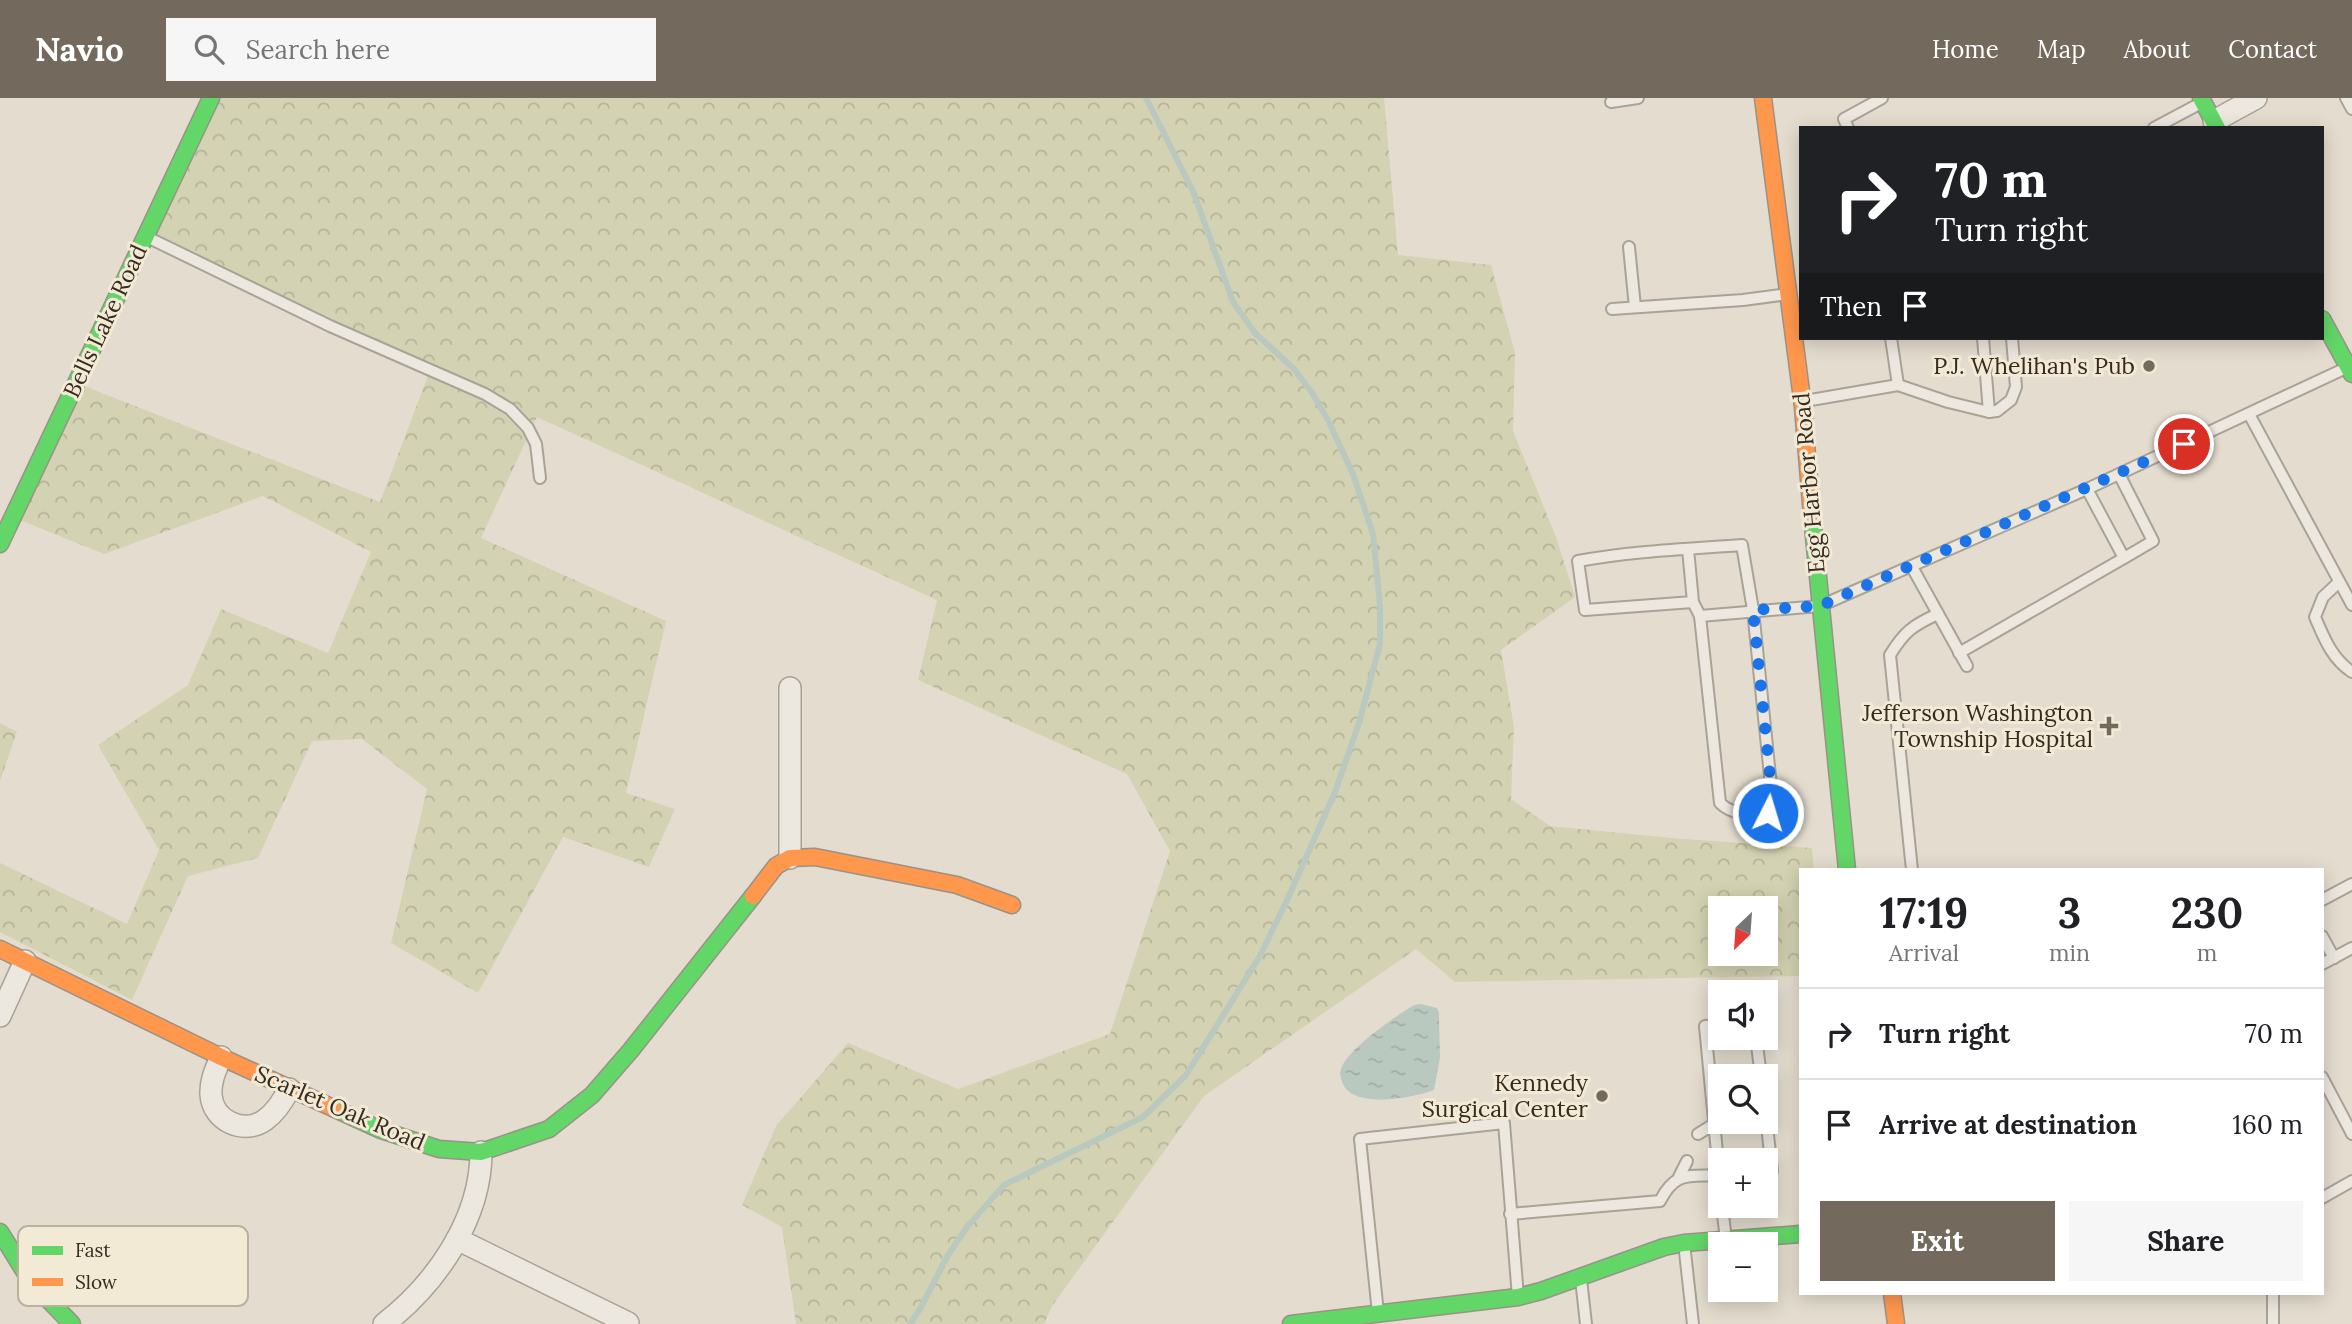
<!DOCTYPE html>
<meta charset="utf-8">
<style>
:root{--surface:#fff;--page:#f6f6f6;--text:#202124;--muted:#757577;--line:#e0e0e0;--accent:#74695d}
body{margin:0;font-family:Lora,serif;background:var(--page);color:var(--text);height:100vh;display:flex;flex-direction:column;font-size:26px;white-space:nowrap}
*{box-sizing:border-box;margin:0}
p{font-size:23px;color:var(--muted)}
.icon{flex:none;width:38px;height:38px;fill:none;stroke:currentColor;stroke-width:2;stroke-linecap:round;stroke-linejoin:round}
.map{position:relative;flex:1;overflow:hidden}
.panel{position:absolute;left:1799px;top:770px;width:525px;height:427px;display:flex;flex-direction:column;background:var(--surface);border-radius:0px;box-shadow:0 4px 18px #0003}
.panel>*{flex:none}
.hud{position:absolute;left:1799px;top:28px;width:525px;height:214px;border-radius:0px;box-shadow:0 4px 18px #0003;background:#202124;color:#fff;overflow:hidden}
.needle{width:46px;rotate:205deg}
.fabs{position:absolute;left:1708px;top:798px;display:grid;gap:14px}
.fabs a{display:grid;place-items:center;width:70px;height:70px;border-radius:0px;background:var(--surface);box-shadow:0 4px 18px #0003;font-size:35px}
.pin{position:absolute;display:grid;place-items:center;width:60px;height:60px;color:#fff;margin:-30px;border:4px solid #fff;border-radius:50%;box-shadow:0 2px 7px #0007}
.me{position:absolute;width:77px;margin:-38px;rotate:5deg;stroke-linejoin:round;filter:drop-shadow(0 0 5px #0008)}
.turn{display:flex;align-items:center;gap:24px;height:147px;padding:0 21px;font-size:32px}
.turn .icon{width:91px;height:91px;stroke-width:2.5}
.turn b{display:block;font-size:49px;line-height:60px}
.then{display:flex;align-items:center;height:66px;padding:0 21px;background:#0003;gap:14px;font-size:26px}
.eta{display:flex;justify-content:space-evenly;align-items:center;height:119px;text-align:center}
.eta b{font-size:42px;font-weight:700;line-height:49px}
.button{display:flex;gap:14px;margin-top:auto;padding:14px 21px}
.button a{flex:1;height:80px;border-radius:0px;background:var(--accent);color:#fff;font-size:28px;font-weight:700;line-height:80px;text-align:center}
.button a+a{background:var(--page);color:var(--text)}
ul{padding:0;list-style:none}
li{display:flex;align-items:center;gap:21px;height:91px;padding:0 21px;border-top:2px solid var(--line)}
li div{flex:1}
li b{display:block;font-size:26px}
li em{font-style:normal}
header{display:flex;align-items:center;gap:42px;box-sizing:border-box;height:98px;padding:0 35px;background:var(--accent);color:#fff}
header strong{font-size:33px}
nav{display:flex;gap:38px;margin-inline-start:auto;font-size:24px}
.search{width:490px;height:63px;background:var(--page);display:flex;align-items:center;gap:18px;box-sizing:border-box;padding:0 24px;border-radius:0px;color:var(--muted);font-size:26px}
.map>svg:first-child{display:block}
.forest{fill:url(#forest-crowns);fill-rule:evenodd}
.water{fill:url(#water-ripples)}
.lines{fill:none;stroke-linecap:round;stroke-linejoin:round}
.stream{stroke:#bac9bf;stroke-width:6}
.lane-casing{stroke:#a9a297;stroke-width:14}
.street-casing{stroke:#a9a297;stroke-width:24}
.fast-casing{stroke:#999288;stroke-width:19}
.slow-casing{stroke:#999288;stroke-width:19}
.lane{stroke:#ece8e0;stroke-width:10}
.street{stroke:#ece8e0;stroke-width:21}
.fast{stroke:#63d668;stroke-width:16}
.slow{stroke:#ff974d;stroke-width:16}
.route{stroke:#1a73e8;stroke-width:12;stroke-dasharray:0 21.6}
.poi-dot{fill:#74695d;stroke:#f3ead6;stroke-width:2.5}
.labels{text-anchor:middle;stroke-width:6;stroke-linejoin:round;paint-order:stroke}
.street-label{font-size:23px;fill:#372b20;stroke:#f3ead6}
.poi-label{font-size:23px;fill:#372b20;stroke:#f3ead6;text-anchor:end}
.key{fill:#f3ead6;stroke:#bbb19f;stroke-width:2}
.key-label{font-size:19px;fill:#372b20}
</style>
<header>
<strong>Navio</strong>
<div class="search"><svg class="icon" aria-label="search" viewBox="0 0 24 24"><circle cx="10" cy="10" r="6"/><path d="M15 15l6 6"/></svg>Search here</div>
<nav><a>Home</a><a>Map</a><a>About</a><a>Contact</a></nav>
</header>
<div class="map">
<svg width="2352" height="1226" viewBox="0 0 2352 1226">
<defs>
<pattern id="forest-crowns" width="20" height="18" patternUnits="userSpaceOnUse" patternTransform="scale(1.75)"><rect width="20" height="18" fill="#d3d2b2"/><path d="M2 6a3 3 0 1 1 6 0M12 15a3 3 0 1 1 6 0" fill="none" stroke="#b6b499"/></pattern>
<pattern id="water-ripples" width="26" height="14" patternUnits="userSpaceOnUse" patternTransform="scale(1.75)"><rect width="26" height="14" fill="#bac9bf"/><path d="M2 4q2-2 4 0t4 0M15 11q2-2 4 0t4 0" fill="none" stroke="#a0ada4"/></pattern>
</defs>
<rect width="100%" height="100%" fill="#e4ddcf"/>
<!-- forest -->
<g class="forest">
<path d="M210 0H1384L1398 157 1491 167 1515 255 1513 333 1556 439 1575 499 1501 552 1514 629 1511 701 1550 728 1671 740 1812 750 1814 772H1801V878L1455 884 1416 851 1204 998 1052 1208 1044 1226H796L782 1129 742 1107 776 1028 848 945 958 991 1110 936 1170 753 1127 676 918 582 937 502 537 319 481 440 666 523 626 695 675 711 649 769 563 739 478 895 391 845 427 691 362 641 312 643 258 760 188 778 132 902 0 834V765L127 826 159 752 98 647 188 587 221 511 328 555 371 454 263 398 104 456 20 422 79 286 380 404 431 270 146 139ZM1720 810H1766V856H1720Z"/>
<path d="M0 625 17 634 0 683Z"/>
</g>
<!-- water -->
<path class="water" d="M1421 906 1437 910 1439 915 1440 960 1434 992C1414 1000 1353 1011 1343 986 1341 981 1339 976 1341 971 1347 951 1396 918 1414 907Z"/>
<g class="lines">
<!-- stream -->
<path class="stream" d="M910 1226 920 1211 948 1157 967 1129 1004 1087 1143 1019 1186 977 1260 858 1288 800 1335 694 1359 625 1380 546V506L1373 436 1353 376 1328 322 1311 293 1293 270 1255 235 1233 204 1193 93 1146 0"/>
<defs>
<g id="lane">
<path d="M2346 0 2352 11"/>
<path d="M1611 4 1638 0"/>
<path d="M1848 30 1844 21 1882 0"/>
<path d="M2154 30 2201 5"/>
<path d="M147 139 330 228 485 296 510 311 528 330 536 346 540 380"/>
<path d="M1629 149 1635 209"/>
<path d="M1612 211 1743 202 1788 196"/>
<path d="M1891 240 1898 287"/>
<path d="M1983 240 1989 314"/>
<path d="M1805 303 1898 287 1948 304 1989 314 1997 313 2011 302 2016 289 2012 240"/>
<path d="M2249 316 2352 507"/>
<path d="M2119 376 2153 443 2124 460"/>
<path d="M1688 451 1693 504 1700 518 1720 705C1731 716 1752 719 1768 715L1773 707 1753 512 1742 447C1687 451 1632 453 1578 463L1585 512 1693 504"/>
<path d="M1912 469 1967 568"/>
<path d="M2339 484 2323 499 2315 519C2324 540 2332 561 2352 574"/>
<path d="M1700 518 1820 508 2087 391 2346 270"/>
<path d="M1959 555 2124 460 2087 391"/>
<path d="M1912 772 1890 557C1904 534 1913 527 1938 516"/>
<path d="M2322 802 2352 786"/>
<path d="M2322 838 2334 860"/>
<path d="M2322 866 2352 850"/>
<path d="M1720 927 1705 928 1720 1086"/>
<path d="M1756 940 1761 978"/>
<path d="M2322 979 2352 1036"/>
<path d="M1766 1019 1772 1073 1766 1074"/>
<path d="M1698 1036 1714 1026"/>
<path d="M1679 1079 1687 1063"/>
<path d="M2322 1100 2352 1083"/>
<path d="M1722 1108 1726 1142"/>
<path d="M1510 1116 1660 1103C1676 1072 1689 1079 1720 1077"/>
<path d="M1684 1145 1693 1226"/>
<path d="M1581 1181 1586 1226"/>
<path d="M1378 1215 1360 1041 1504 1025 1518 1199"/>
<path d="M2273 1226V1195"/>
</g>
<g id="street">
<path d="M2214 23 2256 0"/>
<path d="M790 590V760"/>
<path d="M0 918 25 863"/>
<path d="M221 959C216 971 210 983 211 997 213 1023 244 1037 265 1022 276 1014 283 1003 289 991"/>
<path d="M457 1141 628 1225"/>
<path d="M384 1226C436 1186 481 1121 481 1054"/>
</g>
<g id="fast">
<path d="M2201 0 2217 30"/>
<path d="M2322 221 2352 276"/>
<path d="M1812 418 1847 772"/>
<path d="M0 446 211 0"/>
<path d="M333 1010 381 1032 439 1051 481 1054 549 1031 592 997 631 952 753 798"/>
<path d="M0 1134 31 1184 72 1226"/>
<path d="M1291 1226 1518 1199 1541 1193 1664 1149 1684 1145 1801 1136"/>
</g>
<g id="slow">
<path d="M1763 0 1803 309 1812 418"/>
<path d="M753 798 776 768 790 760 815 759 957 787 1012 807"/>
<path d="M0 851 221 959 333 1010"/>
<path d="M1892 1195 1896 1226"/>
</g>
</defs>
<!-- lane casing -->
<use href="#lane" class="lane-casing"/>
<!-- street casing -->
<use href="#street" class="street-casing"/>
<!-- fast casing -->
<use href="#fast" class="fast-casing"/>
<!-- slow casing -->
<use href="#slow" class="slow-casing"/>
<!-- lane -->
<use href="#lane" class="lane"/>
<!-- street -->
<use href="#street" class="street"/>
<!-- fast -->
<use href="#fast" class="fast"/>
<!-- slow -->
<use href="#slow" class="slow"/>
</g>
<g class="lines">
<!-- route -->
<path class="route" d="M1768 715 1773 707 1753 512 1820 508 2184 346"/>
</g>
<!-- markers -->
<g class="poi-dot">
<circle cx="2149" cy="268" r="7"/>
<path d="M2105.5 617.5h7v7h7v7h-7v7h-7v-7h-7v-7h7z"/>
<circle cx="1602" cy="998" r="7"/>
</g>
<g class="labels">
<!-- street labels -->
<g class="street-label">
<text transform="translate(105 223) rotate(-65)" y="8">Bells Lake Road</text>
<text transform="translate(1809 385) rotate(-95)" y="8">Egg Harbor Road</text>
<text transform="translate(340 1010) rotate(23)" y="8">Scarlet Oak Road</text>
</g>
<!-- poi labels -->
<g class="poi-label">
<text x="2135" y="276">P.J. Whelihan's Pub</text>
<text x="2093" y="623">Jefferson Washington<tspan x="2093" dy="26">Township Hospital</tspan></text>
<text x="1588" y="993">Kennedy<tspan x="1588" dy="26">Surgical Center</tspan></text>
</g>
</g>
<!-- legend -->
<rect x="18" y="1128" width="230" height="80" rx="10" class="key"/>
<rect x="32" y="1148" width="31" height="9" fill="#63d668"/>
<rect x="32" y="1180" width="31" height="8" fill="#ff974d"/>
<g class="key-label">
<text x="75" y="1159">Fast</text>
<text x="75" y="1191">Slow</text>
</g>
</svg>
<div class="fabs">
<a><svg class="needle" viewBox="-14 -14 28 28"><path d="M0-13l5 13h-10z" fill="#e53935"/><path d="M0 13l5-13h-10z" fill="#757577"/></svg></a>
<a><svg class="icon" aria-label="sound" viewBox="0 0 24 24"><path d="M4 9h4l5-4v14l-5-4H4zM17 9q2 3 0 6"/></svg></a>
<a><svg class="icon" aria-label="search" viewBox="0 0 24 24"><circle cx="10" cy="10" r="6"/><path d="M15 15l6 6"/></svg></a>
<a>+</a>
<a>−</a>
</div>
<div class="pin" style="left:2184px;top:346px;background:#d93025"><svg class="icon" aria-label="arrive" viewBox="0 0 24 24"><path d="M6 21V4h12l-3 4 3 4H6"/></svg></div>
<svg class="me" style="left:1768px;top:715px" viewBox="-20 -20 40 40"><circle r="17" fill="#1a73e8" stroke="#fff" stroke-width="3"/><path d="M0-11L8 9 0 5-8 9z" fill="#fff"/></svg>
<div class="hud">
<div class="turn"><svg class="icon" aria-label="right" viewBox="0 0 24 24"><path d="M7 20v-9h11M14 6l5 5-5 5"/></svg><div><b>70 m</b>Turn right</div></div>
<div class="then">Then<svg class="icon" aria-label="arrive" viewBox="0 0 24 24"><path d="M6 21V4h12l-3 4 3 4H6"/></svg></div>
</div>
<section class="panel">
<div class="eta">
<div><b>17:19</b><p>Arrival</p></div>
<div><b>3</b><p>min</p></div>
<div><b>230</b><p>m</p></div>
</div>
<ul>
<li><svg class="icon" aria-label="right" viewBox="0 0 24 24"><path d="M7 20v-9h11M14 6l5 5-5 5"/></svg><div><b>Turn right</b></div><em>70 m</em></li>
<li><svg class="icon" aria-label="arrive" viewBox="0 0 24 24"><path d="M6 21V4h12l-3 4 3 4H6"/></svg><div><b>Arrive at destination</b></div><em>160 m</em></li>
</ul>
<div class="button"><a>Exit</a><a>Share</a></div>
</section>
</div>
